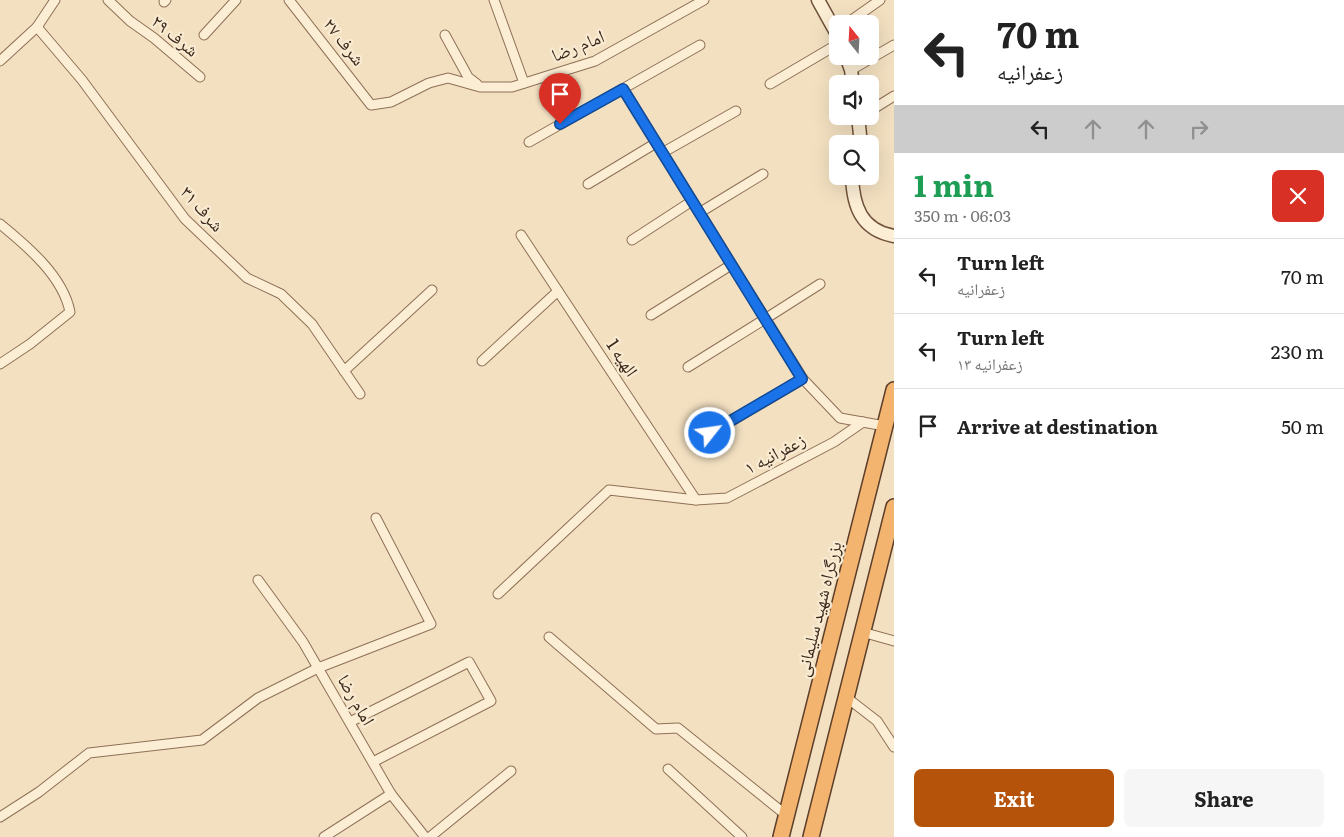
<!DOCTYPE html>
<meta charset="utf-8">
<style>
:root{--surface:#fff;--page:#f6f6f6;--text:#222;--muted:#767676;--line:#e0e0e0;--accent:#b45309}
body{margin:0;font-family:Literata,"Noto Naskh Arabic",serif;background:var(--page);color:var(--text);height:100vh;display:flex;flex-direction:column;font-size:19px;white-space:nowrap}
*{box-sizing:border-box;margin:0}
p{font-size:16px;color:var(--muted)}
.icon{flex:none;width:28px;height:28px;fill:none;stroke:currentColor;stroke-width:2;stroke-linecap:round;stroke-linejoin:round}
.map{position:relative;flex:1;overflow:hidden}
.sheet{display:flex;flex-direction:column;background:var(--surface);width:450px}
.sheet>*{flex:none}
.hud{background:#fff;color:var(--text);overflow:hidden}
.needle{width:32px;rotate:342deg}
.tools{position:absolute;left:829px;top:15px;display:grid;gap:10px}
.tools a{display:grid;place-items:center;width:50px;height:50px;border-radius:8px;background:var(--surface);box-shadow:0 5px 20px #0002;font-size:25px}
.pin{position:absolute;display:grid;place-items:center;width:42px;height:42px;color:#fff;margin:-51px -21px;border-radius:50% 50% 50% 0;rotate:-45deg;box-shadow:0 0 5px #0007}
.pin .icon{rotate:45deg}
.me{position:absolute;width:55px;margin:-28px;rotate:60deg;stroke-linejoin:round;filter:drop-shadow(0 0 4px #0008)}
.turn{display:flex;align-items:center;gap:18px;height:105px;padding:0 20px;font-size:22px}
.turn .icon{width:65px;height:65px;stroke-width:2.5}
.turn b{display:block;font-size:35px;line-height:42px}
.lanes{display:flex;align-items:center;height:48px;padding:0 20px;background:#0003;justify-content:center;gap:25px;direction:ltr}
.lanes .off{opacity:.35}
.round{display:grid;place-items:center;flex:none;width:52px;height:52px;border-radius:8px;background:var(--page)}
.headline{display:flex;align-items:center;justify-content:space-between;height:85px;padding:0 20px}
h1{font-size:30px;font-weight:700;line-height:38px;color:#1e9e55}
.button{display:flex;gap:10px;margin-top:auto;padding:10px 20px}
.button a{flex:1;height:58px;border-radius:8px;background:var(--accent);color:#fff;font-size:20px;font-weight:700;line-height:58px;text-align:center}
.button a+a{background:var(--page);color:var(--text)}
ul{padding:0;list-style:none}
li{display:flex;align-items:center;gap:15px;height:75px;padding:0 20px;border-top:1px solid var(--line)}
li div{flex:1}
li b{display:block;font-size:19px}
li em{font-style:normal}
main{display:flex;flex:1;min-height:0}
.map>svg:first-child{display:block}
.lines{fill:none;stroke-linecap:round;stroke-linejoin:round}
.minor-casing{stroke:#8e7056;stroke-width:11}
.secondary-casing{stroke:#70513a;stroke-width:15}
.trunk-casing{stroke:#5c3e2b;stroke-width:18}
.minor{stroke:#fceed5;stroke-width:9}
.secondary{stroke:#fceed5;stroke-width:12}
.trunk{stroke:#f2b46f;stroke-width:15}
.route-casing{stroke:#114b97;stroke-width:12}
.route{stroke:#1a73e8;stroke-width:9}
.labels{text-anchor:middle;stroke-width:4.5;stroke-linejoin:round;paint-order:stroke}
.street-label{font-size:18px;fill:#3c291c;stroke:#f9ebd2}
</style>
<main>
<div class="map">
<svg width="894" height="837" viewBox="0 0 894 837">
<rect width="100%" height="100%" fill="#f3e0c1"/>
<g class="lines">
<defs>
<g id="minor">
<path d="M108 0 130 21 154 38 200 77"/>
<path d="M289 0 371 105 391 102 429 83 448 78 480 87H512L595 61 704 0"/>
<path d="M494 0 524 83"/>
<path d="M164 2 166 0"/>
<path d="M846 24 880 0"/>
<path d="M37 27 82 80 185 219 247 278 281 294 312 324 360 394"/>
<path d="M204 35 236 0"/>
<path d="M445 35 468 77 477 84"/>
<path d="M0 61 37 27 55 0"/>
<path d="M851 70 894 45"/>
<path d="M770 84 838 44"/>
<path d="M623 89 803 379 840 418 885 426"/>
<path d="M870 111 894 96"/>
<path d="M529 142 700 45"/>
<path d="M662 153 736 111"/>
<path d="M588 184 656 143"/>
<path d="M699 213 763 174"/>
<path d="M0 224C27 246 63 276 70 312L30 344 0 364"/>
<path d="M521 235 696 500"/>
<path d="M632 240 692 201"/>
<path d="M651 315 731 265"/>
<path d="M482 361 558 291"/>
<path d="M688 367 765 319 820 284"/>
<path d="M344 371 432 290"/>
<path d="M711 433 803 379"/>
<path d="M258 580 303 642 391 794 425 837"/>
<path d="M498 594 609 490 696 500 727 498 834 442 863 422"/>
<path d="M862 632 894 641"/>
<path d="M549 637 656 729 678 728 786 815"/>
<path d="M846 697 877 721 894 747"/>
<path d="M350 722 469 662 491 701 373 762"/>
<path d="M668 769 742 837"/>
<path d="M0 817 39 792 89 753 202 740 258 698 318 668 431 624 376 518"/>
<path d="M324 837 391 794"/>
<path d="M430 837 511 771"/>
</g>
<g id="secondary">
<path d="M818 0 838 36"/>
<path d="M846 56 851 70 853 84"/>
<path d="M858 116 860 135 858 144"/>
<path d="M852 176C853 206 861 230 894 236"/>
</g>
<g id="trunk">
<path d="M781 837 894 390"/>
<path d="M811 837 894 507"/>
</g>
</defs>
<!-- minor casing -->
<use href="#minor" class="minor-casing"/>
<!-- secondary casing -->
<use href="#secondary" class="secondary-casing"/>
<!-- trunk casing -->
<use href="#trunk" class="trunk-casing"/>
<!-- minor -->
<use href="#minor" class="minor"/>
<!-- secondary -->
<use href="#secondary" class="secondary"/>
<!-- trunk -->
<use href="#trunk" class="trunk"/>
</g>
<g class="lines">
<defs>
<path id="route" d="M560 124 623 89 802 379 710 433"/>
</defs>
<!-- route casing -->
<use href="#route" class="route-casing"/>
<!-- route -->
<use href="#route" class="route"/>
</g>
<g class="labels">
<!-- street labels -->
<g class="street-label">
<text transform="translate(175 36) rotate(39)" y="6">شرف ۲۹</text>
<text transform="translate(344 42) rotate(52)" y="6">شرف ۲۷</text>
<text transform="translate(578 46) rotate(-22)" y="6">امام رضا</text>
<text transform="translate(202 209) rotate(48)" y="6">شرف ۳۱</text>
<text transform="translate(622 358) rotate(56)" y="6">الهیه 1</text>
<text transform="translate(775 454) rotate(-28)" y="6">زعفرانیه ۱</text>
<text transform="translate(819 609) rotate(-76)" y="6">بزرگراه شهید سلیمانی</text>
<text transform="translate(356 700) rotate(60)" y="6">امام رضا</text>
</g>
</g>
</svg>
<div class="tools">
<a><svg class="needle" viewBox="-14 -14 28 28"><path d="M0-13l5 13h-10z" fill="#e53935"/><path d="M0 13l5-13h-10z" fill="#767676"/></svg></a>
<a><svg class="icon" aria-label="sound" viewBox="0 0 24 24"><path d="M4 9h4l5-4v14l-5-4H4zM17 9q2 3 0 6"/></svg></a>
<a><svg class="icon" aria-label="search" viewBox="0 0 24 24"><circle cx="10" cy="10" r="6"/><path d="M15 15l6 6"/></svg></a>
</div>
<div class="pin" style="left:560px;top:124px;background:#d93025"><svg class="icon" aria-label="arrive" viewBox="0 0 24 24"><path d="M6 21V4h12l-3 4 3 4H6"/></svg></div>
<svg class="me" style="left:710px;top:433px" viewBox="-20 -20 40 40"><circle r="17" fill="#1a73e8" stroke="#fff" stroke-width="3"/><path d="M0-11L8 9 0 5-8 9z" fill="#fff"/></svg>
</div>
<section class="sheet">
<div class="hud">
<div class="turn"><svg class="icon" aria-label="left" viewBox="0 0 24 24"><path d="M17 20v-9H6M10 6l-5 5 5 5"/></svg><div><b>70 m</b>زعفرانیه</div></div>
<div class="lanes"><svg class="icon" aria-label="left" viewBox="0 0 24 24"><path d="M17 20v-9H6M10 6l-5 5 5 5"/></svg><svg class="icon off" aria-label="ahead" viewBox="0 0 24 24"><path d="M12 20V5M6 11l6-6 6 6"/></svg><svg class="icon off" aria-label="ahead" viewBox="0 0 24 24"><path d="M12 20V5M6 11l6-6 6 6"/></svg><svg class="icon off" aria-label="right" viewBox="0 0 24 24"><path d="M7 20v-9h11M14 6l5 5-5 5"/></svg></div>
</div>
<div class="headline"><div><h1>1 min</h1><p>350 m · 06:03</p></div><a class="round" style="background:#d93025;color:#fff"><svg class="icon" aria-label="close" viewBox="0 0 24 24"><path d="M6 6l12 12M18 6L6 18"/></svg></a></div>
<ul>
<li><svg class="icon" aria-label="left" viewBox="0 0 24 24"><path d="M17 20v-9H6M10 6l-5 5 5 5"/></svg><div><b>Turn left</b><p>زعفرانیه</p></div><em>70 m</em></li>
<li><svg class="icon" aria-label="left" viewBox="0 0 24 24"><path d="M17 20v-9H6M10 6l-5 5 5 5"/></svg><div><b>Turn left</b><p>زعفرانیه ۱۳</p></div><em>230 m</em></li>
<li><svg class="icon" aria-label="arrive" viewBox="0 0 24 24"><path d="M6 21V4h12l-3 4 3 4H6"/></svg><div><b>Arrive at destination</b></div><em>50 m</em></li>
</ul>
<div class="button"><a>Exit</a><a>Share</a></div>
</section>
</main>
